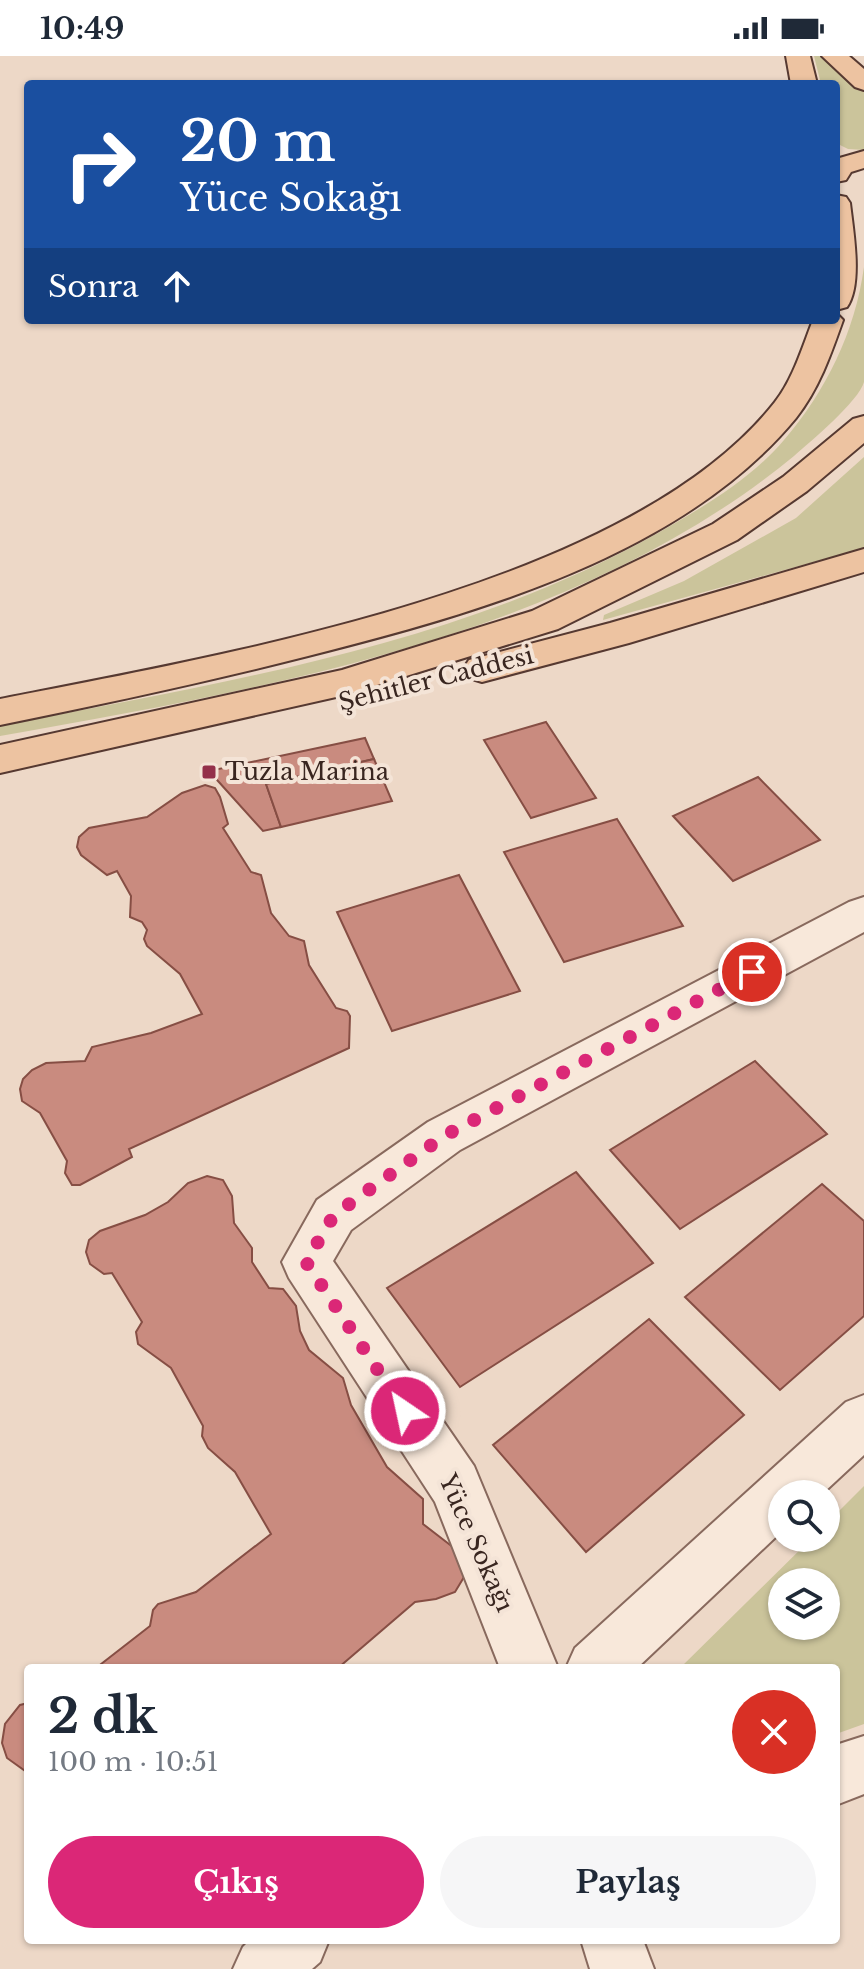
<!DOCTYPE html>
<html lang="tr">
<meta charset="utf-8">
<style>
:root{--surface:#fff;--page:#f6f6f7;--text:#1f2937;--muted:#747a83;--accent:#db2777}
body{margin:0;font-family:"Libre Baskerville",serif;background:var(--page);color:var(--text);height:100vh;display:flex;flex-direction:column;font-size:30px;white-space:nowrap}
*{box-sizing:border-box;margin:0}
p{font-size:26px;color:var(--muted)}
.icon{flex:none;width:44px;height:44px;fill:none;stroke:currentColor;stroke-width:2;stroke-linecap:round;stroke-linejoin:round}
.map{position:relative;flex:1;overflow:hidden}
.drawer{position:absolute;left:24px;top:1608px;width:816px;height:280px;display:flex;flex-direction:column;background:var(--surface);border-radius:8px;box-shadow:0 2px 6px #0004}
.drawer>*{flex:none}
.banner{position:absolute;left:24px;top:24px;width:816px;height:244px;border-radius:8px;box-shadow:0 2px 6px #0004;background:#1a4fa0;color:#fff;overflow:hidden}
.fabs{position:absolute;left:768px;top:1424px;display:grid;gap:16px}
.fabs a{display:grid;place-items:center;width:72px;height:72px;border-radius:50%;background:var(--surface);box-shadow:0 2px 6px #0004;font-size:40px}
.pin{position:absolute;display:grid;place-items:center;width:68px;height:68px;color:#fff;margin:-34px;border:4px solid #fff;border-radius:50%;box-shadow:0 2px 8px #0007}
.me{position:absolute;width:88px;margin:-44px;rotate:326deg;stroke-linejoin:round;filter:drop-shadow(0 0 6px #0008)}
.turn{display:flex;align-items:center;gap:28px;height:168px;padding:0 24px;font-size:36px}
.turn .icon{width:104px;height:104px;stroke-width:2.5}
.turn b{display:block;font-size:56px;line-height:68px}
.then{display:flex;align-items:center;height:76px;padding:0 24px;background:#0003;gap:16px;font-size:30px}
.round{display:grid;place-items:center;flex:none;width:84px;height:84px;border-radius:42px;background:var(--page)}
.headline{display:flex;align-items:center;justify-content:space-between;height:136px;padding:0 24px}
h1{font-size:48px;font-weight:800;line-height:60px}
.action{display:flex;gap:16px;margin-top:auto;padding:16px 24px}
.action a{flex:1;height:92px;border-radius:48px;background:var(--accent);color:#fff;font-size:32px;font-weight:800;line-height:92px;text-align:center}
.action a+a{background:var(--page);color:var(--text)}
.status{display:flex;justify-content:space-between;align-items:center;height:56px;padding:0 40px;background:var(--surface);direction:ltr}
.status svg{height:22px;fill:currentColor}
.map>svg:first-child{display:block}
.green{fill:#cbc49b;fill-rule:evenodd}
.building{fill:#c98b7f;stroke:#864e44;stroke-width:2}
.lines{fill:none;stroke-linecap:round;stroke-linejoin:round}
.minor-casing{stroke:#88695d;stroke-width:4}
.primary-casing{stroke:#563931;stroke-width:4}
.minor{fill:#f8e8da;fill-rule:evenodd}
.primary{fill:#edc3a1;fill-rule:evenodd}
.route{stroke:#db2777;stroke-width:14;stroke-dasharray:0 25.2}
.poi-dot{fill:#94304a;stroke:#f4e4d7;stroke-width:3}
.labels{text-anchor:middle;stroke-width:8;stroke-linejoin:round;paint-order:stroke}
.street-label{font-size:24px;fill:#392620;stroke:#f4e4d7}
.poi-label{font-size:24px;fill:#392620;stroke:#f4e4d7;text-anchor:start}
</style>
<div class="status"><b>10:49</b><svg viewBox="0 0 49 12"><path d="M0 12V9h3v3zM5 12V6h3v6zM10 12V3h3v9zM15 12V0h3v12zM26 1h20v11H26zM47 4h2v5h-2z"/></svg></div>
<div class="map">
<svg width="864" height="1913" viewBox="0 0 864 1913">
<rect width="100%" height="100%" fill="#edd8c7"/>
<!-- green -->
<g class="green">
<path d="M814 0H824L864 36V94L848 93 836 87V28H821Z"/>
<path d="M864 211C864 239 864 268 864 296 864 305 864 317 864 326 859 345 810 386 794 400 576 579 270 632 0 680V670C223 626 458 590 658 477 703 451 750 424 784 384 826 335 855 276 864 211Z"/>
<path d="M864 401V492L603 564 604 559 684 525 796 462Z"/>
<path d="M864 1430V1668L836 1678V1612H680L812 1482H826V1468ZM826 1526V1570H782V1526Z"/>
</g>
<!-- building -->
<g class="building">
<path d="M546 666 596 742 531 762 484 684Z"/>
<path d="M365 682 374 703 266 728 281 771 263 775 209 715Z"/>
<path d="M374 703 392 745 281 771 266 728Z"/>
<path d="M758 721 820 784 733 825 673 760Z"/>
<path d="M205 729 215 732 220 741 228 768 223 772 251 816 261 819 271 857 289 880 304 885 309 909 336 952 347 955 350 960 349 992 129 1093 132 1101 80 1129H72L65 1117 67 1105 40 1057 22 1045 20 1033 23 1023 32 1014 46 1007 85 1005 92 991 151 977 202 958 180 918 147 890 144 883 147 874 142 866 130 861 131 840 117 815 107 819 81 799 77 791 79 781 89 772 147 761 182 737Z"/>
<path d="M617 763 683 870 564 906 504 796Z"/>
<path d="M459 819 520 935 392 975 337 856Z"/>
<path d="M755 1005 827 1078 680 1173 610 1094Z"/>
<path d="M576 1116 653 1207 460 1331 387 1232Z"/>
<path d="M207 1120 223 1124 232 1140 234 1167 252 1192V1206L269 1232 283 1233 296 1250 300 1275 309 1294 343 1322 351 1349 387 1411 423 1443V1468L458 1495 464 1521 455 1536 436 1543 415 1546 338 1612H96L150 1570 153 1554 158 1548 196 1536 271 1478 235 1416 208 1392 202 1380 203 1370 171 1312 138 1288 136 1276 142 1266 112 1217 104 1218 90 1208 86 1196 89 1184 100 1175 145 1159 168 1146 188 1127Z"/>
<path d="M822 1128 864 1165V1260L780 1334 685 1241Z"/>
<path d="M649 1263 744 1359 586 1496 493 1389Z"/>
<path d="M28 1647V1717L7 1702 2 1687 5 1668 20 1649Z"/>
</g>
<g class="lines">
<defs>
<g id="minor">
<path d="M864 841V876L460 1094 351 1174 333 1205 474 1410 558 1612H500L435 1446 289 1222 282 1206 317 1144 428 1066 849 846Z"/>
<path d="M864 1339V1399L822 1438H782V1475L637 1612H566L575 1592 846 1346Z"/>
<path d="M864 1680V1738L836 1749V1689Z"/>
<path d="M250 1884H329L320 1906 312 1913H233L243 1891Z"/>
<path d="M581 1884H643L654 1913H590Z"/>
</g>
<g id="primary">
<path d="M786 0H810L817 28H791Z"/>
<path d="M822 0H849L864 13V34L855 31Z"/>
<path d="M864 95V112L851 116 846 124 836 126V103Z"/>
<path d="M836 139 846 141 850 147C853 174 863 228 847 251L836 254Z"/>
<path d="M836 257 843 264C831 298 819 333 796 362 682 500 475 558 308 600 206 626 103 648 0 669V643C222 599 630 531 775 346 793 323 802 292 813 264H836Z"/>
<path d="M864 360V387L807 435 737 484 558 573 345 639 0 717V689L342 614 532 555 713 468 783 421 853 363Z"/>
<path d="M864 493V516L629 587 482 626 469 622 463 613 469 604 610 567Z"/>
</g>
</defs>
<!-- minor casing -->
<use href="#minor" class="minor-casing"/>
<!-- primary casing -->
<use href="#primary" class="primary-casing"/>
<!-- minor -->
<use href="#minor" class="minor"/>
<!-- primary -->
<use href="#primary" class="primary"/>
</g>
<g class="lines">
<!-- route -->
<path class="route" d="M405 1355 306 1206 334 1159 444 1080 752 916"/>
</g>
<!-- markers -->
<rect class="poi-dot" x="201" y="708" width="16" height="16" rx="4"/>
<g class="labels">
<!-- street labels -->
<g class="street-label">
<text transform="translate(436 623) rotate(-14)" y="8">Şehitler Caddesi</text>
<text transform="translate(476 1487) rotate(66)" y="8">Yüce Sokağı</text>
</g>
<!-- poi labels -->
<g class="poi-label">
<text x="225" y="724">Tuzla Marina</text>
</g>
</g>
</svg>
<div class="fabs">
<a><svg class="icon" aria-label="search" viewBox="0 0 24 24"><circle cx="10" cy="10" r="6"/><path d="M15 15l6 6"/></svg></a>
<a><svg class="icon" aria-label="layers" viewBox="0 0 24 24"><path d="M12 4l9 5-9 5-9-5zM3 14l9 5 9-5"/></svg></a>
</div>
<div class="pin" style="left:752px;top:916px;background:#d93025"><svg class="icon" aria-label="arrive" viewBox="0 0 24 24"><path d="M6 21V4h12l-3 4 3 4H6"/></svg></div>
<svg class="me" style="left:405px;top:1355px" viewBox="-20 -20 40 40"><circle r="17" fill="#db2777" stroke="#fff" stroke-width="3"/><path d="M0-11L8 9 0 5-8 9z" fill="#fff"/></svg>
<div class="banner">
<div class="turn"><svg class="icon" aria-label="right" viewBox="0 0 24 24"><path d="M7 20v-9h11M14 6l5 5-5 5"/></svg><div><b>20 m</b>Yüce Sokağı</div></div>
<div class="then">Sonra<svg class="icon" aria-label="ahead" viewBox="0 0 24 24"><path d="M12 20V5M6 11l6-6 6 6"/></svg></div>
</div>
<section class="drawer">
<div class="headline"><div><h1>2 dk</h1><p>100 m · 10:51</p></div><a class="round" style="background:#d93025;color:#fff"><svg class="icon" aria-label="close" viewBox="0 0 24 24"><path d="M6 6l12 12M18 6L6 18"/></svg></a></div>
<div class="action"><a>Çıkış</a><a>Paylaş</a></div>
</section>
</div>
